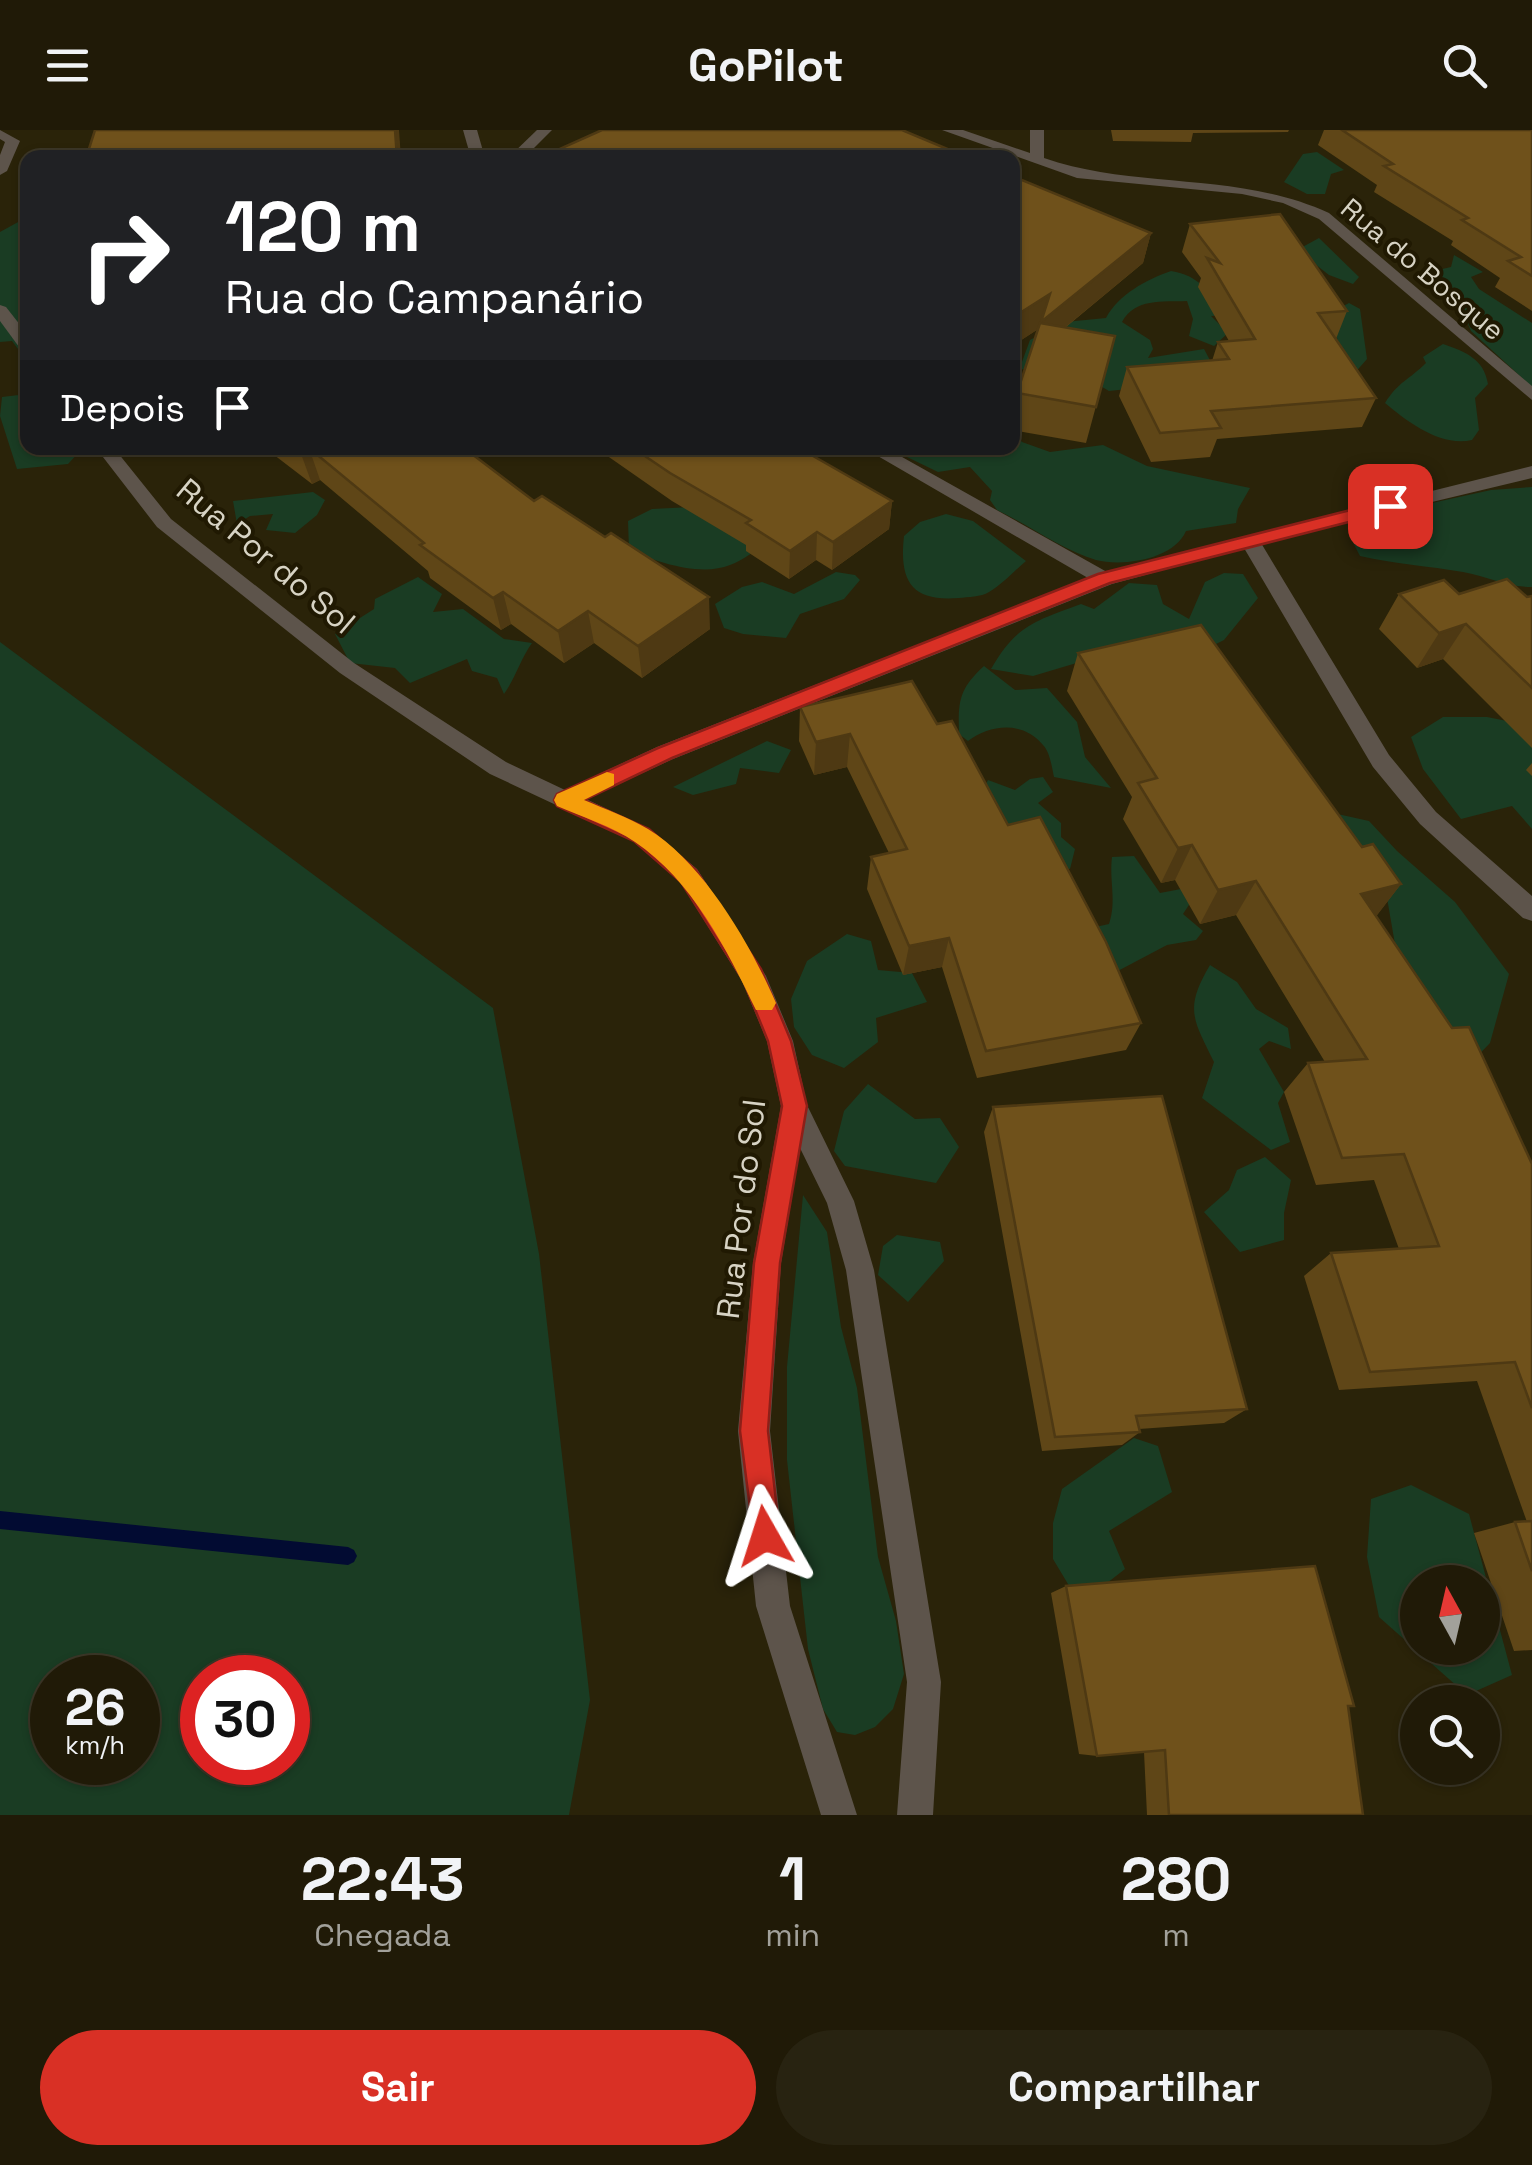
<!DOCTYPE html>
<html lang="pt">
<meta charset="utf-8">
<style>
:root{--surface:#201a07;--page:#282311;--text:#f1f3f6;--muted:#a2a19b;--line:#3d3828;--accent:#d93025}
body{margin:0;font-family:"Space Grotesk",sans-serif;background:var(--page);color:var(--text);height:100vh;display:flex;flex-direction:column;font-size:38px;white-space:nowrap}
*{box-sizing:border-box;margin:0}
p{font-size:32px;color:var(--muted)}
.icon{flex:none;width:55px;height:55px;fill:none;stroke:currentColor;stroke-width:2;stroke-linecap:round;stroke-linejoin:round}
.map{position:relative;height:1685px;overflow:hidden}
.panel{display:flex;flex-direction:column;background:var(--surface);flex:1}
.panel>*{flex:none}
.banner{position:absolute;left:20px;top:20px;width:1000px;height:305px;border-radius:20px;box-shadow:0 2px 8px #0004,0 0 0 2px var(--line);background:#202124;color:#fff;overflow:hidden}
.needle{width:65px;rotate:352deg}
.controls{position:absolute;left:1400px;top:1435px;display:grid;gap:20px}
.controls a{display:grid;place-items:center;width:100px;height:100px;border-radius:50%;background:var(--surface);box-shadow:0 2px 8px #0004,0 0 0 2px var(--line);font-size:50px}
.speed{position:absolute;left:30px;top:1525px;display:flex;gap:20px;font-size:50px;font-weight:700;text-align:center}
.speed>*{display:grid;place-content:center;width:130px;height:130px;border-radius:50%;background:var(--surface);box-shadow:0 2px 8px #0004,0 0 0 2px var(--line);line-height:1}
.speed small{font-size:25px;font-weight:400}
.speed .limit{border:15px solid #d22;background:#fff;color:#111}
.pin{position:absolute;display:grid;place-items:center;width:85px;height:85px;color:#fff;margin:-42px;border-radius:20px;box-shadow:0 5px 15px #0006}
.me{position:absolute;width:110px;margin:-55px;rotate:354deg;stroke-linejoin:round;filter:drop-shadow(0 0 8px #0008)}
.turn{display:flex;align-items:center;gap:35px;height:210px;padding:0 40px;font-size:45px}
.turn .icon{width:130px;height:130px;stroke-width:2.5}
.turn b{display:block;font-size:70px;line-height:85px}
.then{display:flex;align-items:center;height:95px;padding:0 40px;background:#0003;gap:20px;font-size:38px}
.eta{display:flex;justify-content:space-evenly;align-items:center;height:170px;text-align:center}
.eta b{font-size:60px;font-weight:700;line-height:70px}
.cta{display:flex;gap:20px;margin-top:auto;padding:20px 40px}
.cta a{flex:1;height:115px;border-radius:60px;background:var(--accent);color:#fff;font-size:40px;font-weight:700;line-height:115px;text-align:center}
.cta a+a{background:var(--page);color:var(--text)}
header{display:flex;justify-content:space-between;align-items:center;height:130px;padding:0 40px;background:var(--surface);font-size:45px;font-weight:700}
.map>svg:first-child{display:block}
.green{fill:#1a3c23;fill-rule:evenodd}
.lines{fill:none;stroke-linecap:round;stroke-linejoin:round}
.stream{fill:#020b32;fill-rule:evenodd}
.minor{fill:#5d544b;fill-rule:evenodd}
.wall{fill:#5f4617}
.shaded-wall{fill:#4e3913}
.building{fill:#6f511b;stroke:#4e3913;stroke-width:2.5}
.route{fill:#d93025;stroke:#8d1f18;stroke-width:2.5}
.slow{fill:#f59e0b}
.labels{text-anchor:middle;stroke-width:8;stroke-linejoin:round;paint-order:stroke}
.far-street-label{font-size:28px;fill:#d7d3c4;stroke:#201902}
.street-label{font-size:32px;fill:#d7d3c4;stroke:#201902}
</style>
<header><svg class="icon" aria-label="menu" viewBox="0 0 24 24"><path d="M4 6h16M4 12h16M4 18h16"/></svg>GoPilot<svg class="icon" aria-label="search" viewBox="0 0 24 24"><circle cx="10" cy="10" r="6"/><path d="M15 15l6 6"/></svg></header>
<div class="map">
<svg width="1532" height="1685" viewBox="0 0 1532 1685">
<rect width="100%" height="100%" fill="#2a2309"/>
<!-- green -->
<g class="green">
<path d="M1317 22 1344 40 1331 44 1325 64H1307L1284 52 1303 24Z"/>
<path d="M20 91 27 95V231L12 211 0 212V102Z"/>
<path d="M1319 108 1359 147 1353 154 1329 145 1297 120Z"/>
<path d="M1454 125 1483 142 1471 147 1479 159 1532 193V257L1471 201 1458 172 1436 145 1438 140 1451 137Z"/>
<path d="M1171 141C1199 145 1211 164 1229 185L1211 186 1228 203 1214 216 1189 206 1193 189 1187 171C1162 172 1135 168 1122 192L1150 210 1153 219 1148 228 1204 219 1220 249 1109 261 1080 244 1079 229 1019 240 1030 210 1065 192 1106 188C1119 164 1146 150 1171 141Z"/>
<path d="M1349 173 1360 179 1367 229 1353 245 1338 213 1332 182Z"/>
<path d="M1443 214C1466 222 1484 229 1488 254L1475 268 1479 300 1472 310C1441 317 1409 293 1385 273 1399 251 1409 250 1426 233L1423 227Z"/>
<path d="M27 264 28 318H90L80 321 68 334 17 339 0 286 2 267Z"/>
<path d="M1013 300 1022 312 1050 322 1103 315 1147 336 1250 358 1238 379 1236 393 1186 401C1174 429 1124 437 1096 430 1062 420 1029 395 997 380L990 370 992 361 970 337 938 342 907 327 914 318H1012Z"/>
<path d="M1532 357V457C1506 457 1487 446 1463 442 1428 436 1395 434 1360 426L1349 405 1368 387 1491 360Z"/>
<path d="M313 362 325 370 317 385 295 403 266 400 273 384 250 386 237 394 233 371Z"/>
<path d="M711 376 764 415C754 421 742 431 730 435 701 447 656 432 629 420L628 391 652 379Z"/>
<path d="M946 384 973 391 1026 431C1014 441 1003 454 989 462 981 467 968 467 959 468 911 472 899 451 904 406L920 392Z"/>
<path d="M836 442 855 445 860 450 844 469 800 484 786 508 743 504 724 498 715 474 742 457 762 452 794 464Z"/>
<path d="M1224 443 1243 444 1258 468 1224 510 1192 526H1100L1033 546 991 539C1017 494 1036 491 1081 474L1094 479 1129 453 1157 455 1163 474 1189 489 1205 452Z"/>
<path d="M418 447 442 464 433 482 463 479 504 509 532 513C520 530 516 547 504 564L497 548 472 541 467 529 410 553 395 538 350 533 335 504 374 479 375 469Z"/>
<path d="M0 512 493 878 539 1124 590 1570 569 1685H0ZM52 1548H138V1632H52ZM202 1548H288V1632H202Z"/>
<path d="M984 536 1015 560 1047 558 1077 592 1085 627 1111 658 1054 647C1052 638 1050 622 1043 615 1023 591 991 594 968 611L959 604C958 571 959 559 984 536Z"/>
<path d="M1443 587H1487L1532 596V699L1512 676 1461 689 1423 639 1411 607Z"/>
<path d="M767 611 791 620 779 643 740 638 736 654 693 665 673 657Z"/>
<path d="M1043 647 1053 662 1038 673 1061 693V707L1075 719 1070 739 1045 735 979 668 988 650 1015 660 1030 649Z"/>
<path d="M1333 683 1369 691 1397 721 1455 772 1509 844 1490 913 1462 942 1396 820 1387 768Z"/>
<path d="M1134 726 1160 763 1202 755 1183 784 1203 801 1196 810 1167 815 1114 843 1077 801 1109 794C1117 771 1109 751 1112 727Z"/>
<path d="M847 804 871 811 878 840 912 843 927 872 876 888 878 912 844 938 812 925 794 897 791 869 807 831Z"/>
<path d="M1210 835 1237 852 1256 879 1288 898 1291 919 1269 911 1259 919 1284 962 1278 973 1290 1012 1271 1020 1202 968 1214 932C1193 889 1184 879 1210 835Z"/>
<path d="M868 954 915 989 940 988 959 1017 936 1053 845 1036 834 1021 844 981Z"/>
<path d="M1265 1027 1291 1050 1284 1083V1110L1240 1122 1204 1082 1229 1060 1237 1040Z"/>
<path d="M803 1065 827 1102 841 1197 857 1258 878 1427 896 1491 904 1544 893 1579 875 1597 855 1605 837 1602 823 1579 808 1519 787 1330V1237Z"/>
<path d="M897 1105 940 1112 944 1131 908 1172 878 1145 883 1116Z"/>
<path d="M1134 1308 1158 1316 1172 1362 1109 1401 1125 1439 1080 1474 1053 1429V1393L1062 1359Z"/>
<path d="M1411 1355 1469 1384 1512 1545 1467 1565 1379 1487 1367 1427 1371 1369ZM1418 1452H1482V1518H1418Z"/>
</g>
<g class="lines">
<!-- stream -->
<path class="stream" d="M0 1381 348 1417 354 1420 357 1426 354 1432 348 1435 0 1399Z"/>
<!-- minor -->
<g class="minor">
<path d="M0 0 20 11 7 41 0 45V25L5 12 0 9Z"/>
<path d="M463 0H477L485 28H471Z"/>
<path d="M537 0H552L524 28H508Z"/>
<path d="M942 0H963L1030 23V0H1044V28C1137 60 1238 41 1329 83L1532 256V270L1319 89 1283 73 1242 64 1077 48Z"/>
<path d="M0 175 6 177 28 205V222L22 221 0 191Z"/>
<path d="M96 318H114L171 389 354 533 506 632 565 660 657 617 1088 448 864 318H886L1107 442 1532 336V348L1261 413 1389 625 1436 682 1532 766V791L1523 788 1420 694 1373 637 1244 418 1112 454 673 629 586 669 649 699 697 739 766 846 793 911 807 975 854 1071 874 1140 941 1552 933 1685H897L907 1552 846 1140 827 1073 800 1018 781 1133 770 1301 790 1476 857 1685H821L756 1476 738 1301 753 1133 781 976 767 911 742 851 681 753 633 711 490 644 340 543 157 397Z"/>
</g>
</g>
<!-- wall -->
<g class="wall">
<path d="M1111 0H1289L1288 2 1193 3 1191 12 1113 11Z"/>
<path d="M1324 0H1532V181L1495 157 1500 148 1451 115 1453 111 1374 62 1377 55 1318 15Z"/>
<path d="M1190 94 1347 181 1336 209 1376 268 1362 297 1217 309 1210 327 1151 332 1119 266 1127 237 1212 231 1218 212 1229 211 1198 157 1201 148 1182 122Z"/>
<path d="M1151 103 1143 133 1066 197 1115 206 1086 313 1012 300V287L1017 263 1038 199 1012 216Z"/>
<path d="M265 318H428L438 325 534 371 710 499 642 548 594 513 564 533 511 494 501 500 430 448 428 441 320 350 312 354Z"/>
<path d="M596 318H799L892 371 889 399 832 440 816 430 789 449 746 421V415L672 371Z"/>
<path d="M1399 464H1459L1527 467 1532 466V618L1443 529 1417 538 1379 499Z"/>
<path d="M1078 523 1362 717 1401 754 1376 786 1532 1034V1520L1514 1521 1474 1403 1515 1392H1527L1477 1251 1339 1260 1304 1146 1331 1123 1399 1119 1374 1050 1316 1055 1284 962 1308 933 1325 932 1236 785 1200 794 1175 750 1161 753 1123 689 1132 667 1067 561Z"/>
<path d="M800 577 937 594 1008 695 1141 893 1126 920 977 948 942 837 903 845 867 759 871 727 889 723 847 637 814 645 799 611Z"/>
<path d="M1532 633V646L1526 640Z"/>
<path d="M993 977 1247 1279 1224 1293 1139 1299 1140 1302 1122 1315 1042 1321 984 1002Z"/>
<path d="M1066 1456 1348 1576 1363 1685H1147L1144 1622 1097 1626 1079 1624 1051 1463Z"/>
</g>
<!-- shaded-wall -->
<g class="shaded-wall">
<path d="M395 0H399L401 28H397Z"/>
<path d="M1151 103 1143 133 1035 222 1040 198 1012 216V188Z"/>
<path d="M309 318 320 350 312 354 300 321Z"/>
<path d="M892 371 889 399 832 440 833 412Z"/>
<path d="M817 402 816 430 789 449 790 421Z"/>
<path d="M503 462 511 494 501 500 493 468Z"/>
<path d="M709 467 710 499 642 548 638 516Z"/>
<path d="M588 481 594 513 564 533 558 501Z"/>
<path d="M1466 494 1443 529 1417 538 1439 503Z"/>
<path d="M850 604 847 637 814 645 816 612Z"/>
<path d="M1192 715 1175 750 1161 753 1178 718Z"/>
<path d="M1256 751 1236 785 1200 794 1218 760Z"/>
<path d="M1401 754 1375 788 1361 764Z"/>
<path d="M949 808 942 837 903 845 909 816Z"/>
</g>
<!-- building -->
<g class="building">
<path d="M95 0H395L397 28H86Z"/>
<path d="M602 0H902L969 28H568L555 21Z"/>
<path d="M1342 0H1532V146L1508 131 1521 127 1462 90 1468 88 1384 36 1393 34Z"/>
<path d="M1012 46 1151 103 1041 192 1050 164 1012 188Z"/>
<path d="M1280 84 1347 181 1318 183 1376 268 1211 281 1221 298 1160 303 1127 237 1229 229 1218 212 1255 209 1207 128 1220 133 1190 94Z"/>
<path d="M1040 193 1115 206 1096 277 1017 263Z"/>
<path d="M309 318H428L438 325 452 318H464L534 371 542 366 605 407 611 403 709 467 638 516 588 481 558 501 503 462 493 468 420 415 424 413Z"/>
<path d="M633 318H799L892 371 833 412 817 402 790 421 746 393 751 390 670 343Z"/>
<path d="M1507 449 1527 467 1532 466V558L1466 494 1439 503 1399 464 1444 450 1459 464Z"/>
<path d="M1201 495 1362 717 1373 714 1401 754 1361 764 1452 898 1469 897 1532 1034V1278L1515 1232 1370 1242 1331 1123 1439 1116 1404 1024 1342 1028 1308 933 1367 929 1256 751 1218 760 1192 715 1178 718 1138 653 1157 648 1078 523Z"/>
<path d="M912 551 937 594 952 591 1008 695 1040 687 1106 812 1141 893 986 921 949 808 909 816 871 727 907 719 850 604 816 612 800 577Z"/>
<path d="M1162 966 1247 1279 1136 1286 1140 1302 1055 1307 993 977Z"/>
<path d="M1532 1391V1441L1515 1392Z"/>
<path d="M1315 1436 1354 1576H1348L1363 1685H1169L1165 1620 1097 1626 1066 1456Z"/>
</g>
<!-- route -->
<path class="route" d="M1390 370 1399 376 1396 380 1110 453 672 628 584 670 649 699 696 740 761 839 791 911 807 976 780 1133 768 1301 780 1406 776 1416 765 1420 755 1416 740 1301 754 1133 782 976 768 911 743 850 681 752 634 711 557 676 554 670 557 664 658 618 1098 444Z"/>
<!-- slow -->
<path class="slow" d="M607 642 614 644V655L584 670C605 679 628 687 648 699 703 732 751 815 776 873L772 880H756C727 820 692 750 635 712 612 696 582 687 557 676L554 670 557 664Z"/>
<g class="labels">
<!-- far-street labels -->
<g class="far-street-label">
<text transform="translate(1423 139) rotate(40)" y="10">Rua do Bosque</text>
</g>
<!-- street labels -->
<g class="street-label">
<text transform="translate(266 426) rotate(40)" y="11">Rua Por do Sol</text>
<text transform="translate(741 1079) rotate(-83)" y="11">Rua Por do Sol</text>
</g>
</g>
</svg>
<div class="controls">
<a><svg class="needle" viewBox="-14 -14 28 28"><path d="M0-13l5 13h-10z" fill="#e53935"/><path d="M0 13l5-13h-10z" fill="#a2a19b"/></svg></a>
<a><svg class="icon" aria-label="search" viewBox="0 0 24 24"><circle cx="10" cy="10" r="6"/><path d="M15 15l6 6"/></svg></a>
</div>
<div class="speed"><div>26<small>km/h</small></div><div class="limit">30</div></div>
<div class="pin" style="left:1390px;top:376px;background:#d93025"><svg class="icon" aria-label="arrive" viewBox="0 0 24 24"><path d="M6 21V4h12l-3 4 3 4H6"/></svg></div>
<svg class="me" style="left:765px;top:1406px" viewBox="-20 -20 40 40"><path d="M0-17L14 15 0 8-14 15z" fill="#d93025" stroke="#fff" stroke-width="4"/></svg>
<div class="banner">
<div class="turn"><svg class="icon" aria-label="right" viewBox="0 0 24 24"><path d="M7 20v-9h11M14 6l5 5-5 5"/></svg><div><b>120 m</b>Rua do Campanário</div></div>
<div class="then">Depois<svg class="icon" aria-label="arrive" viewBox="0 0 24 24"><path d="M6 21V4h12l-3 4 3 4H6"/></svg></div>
</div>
</div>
<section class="panel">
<div class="eta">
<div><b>22:43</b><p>Chegada</p></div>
<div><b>1</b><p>min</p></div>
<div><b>280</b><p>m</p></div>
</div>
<div class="cta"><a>Sair</a><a>Compartilhar</a></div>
</section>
